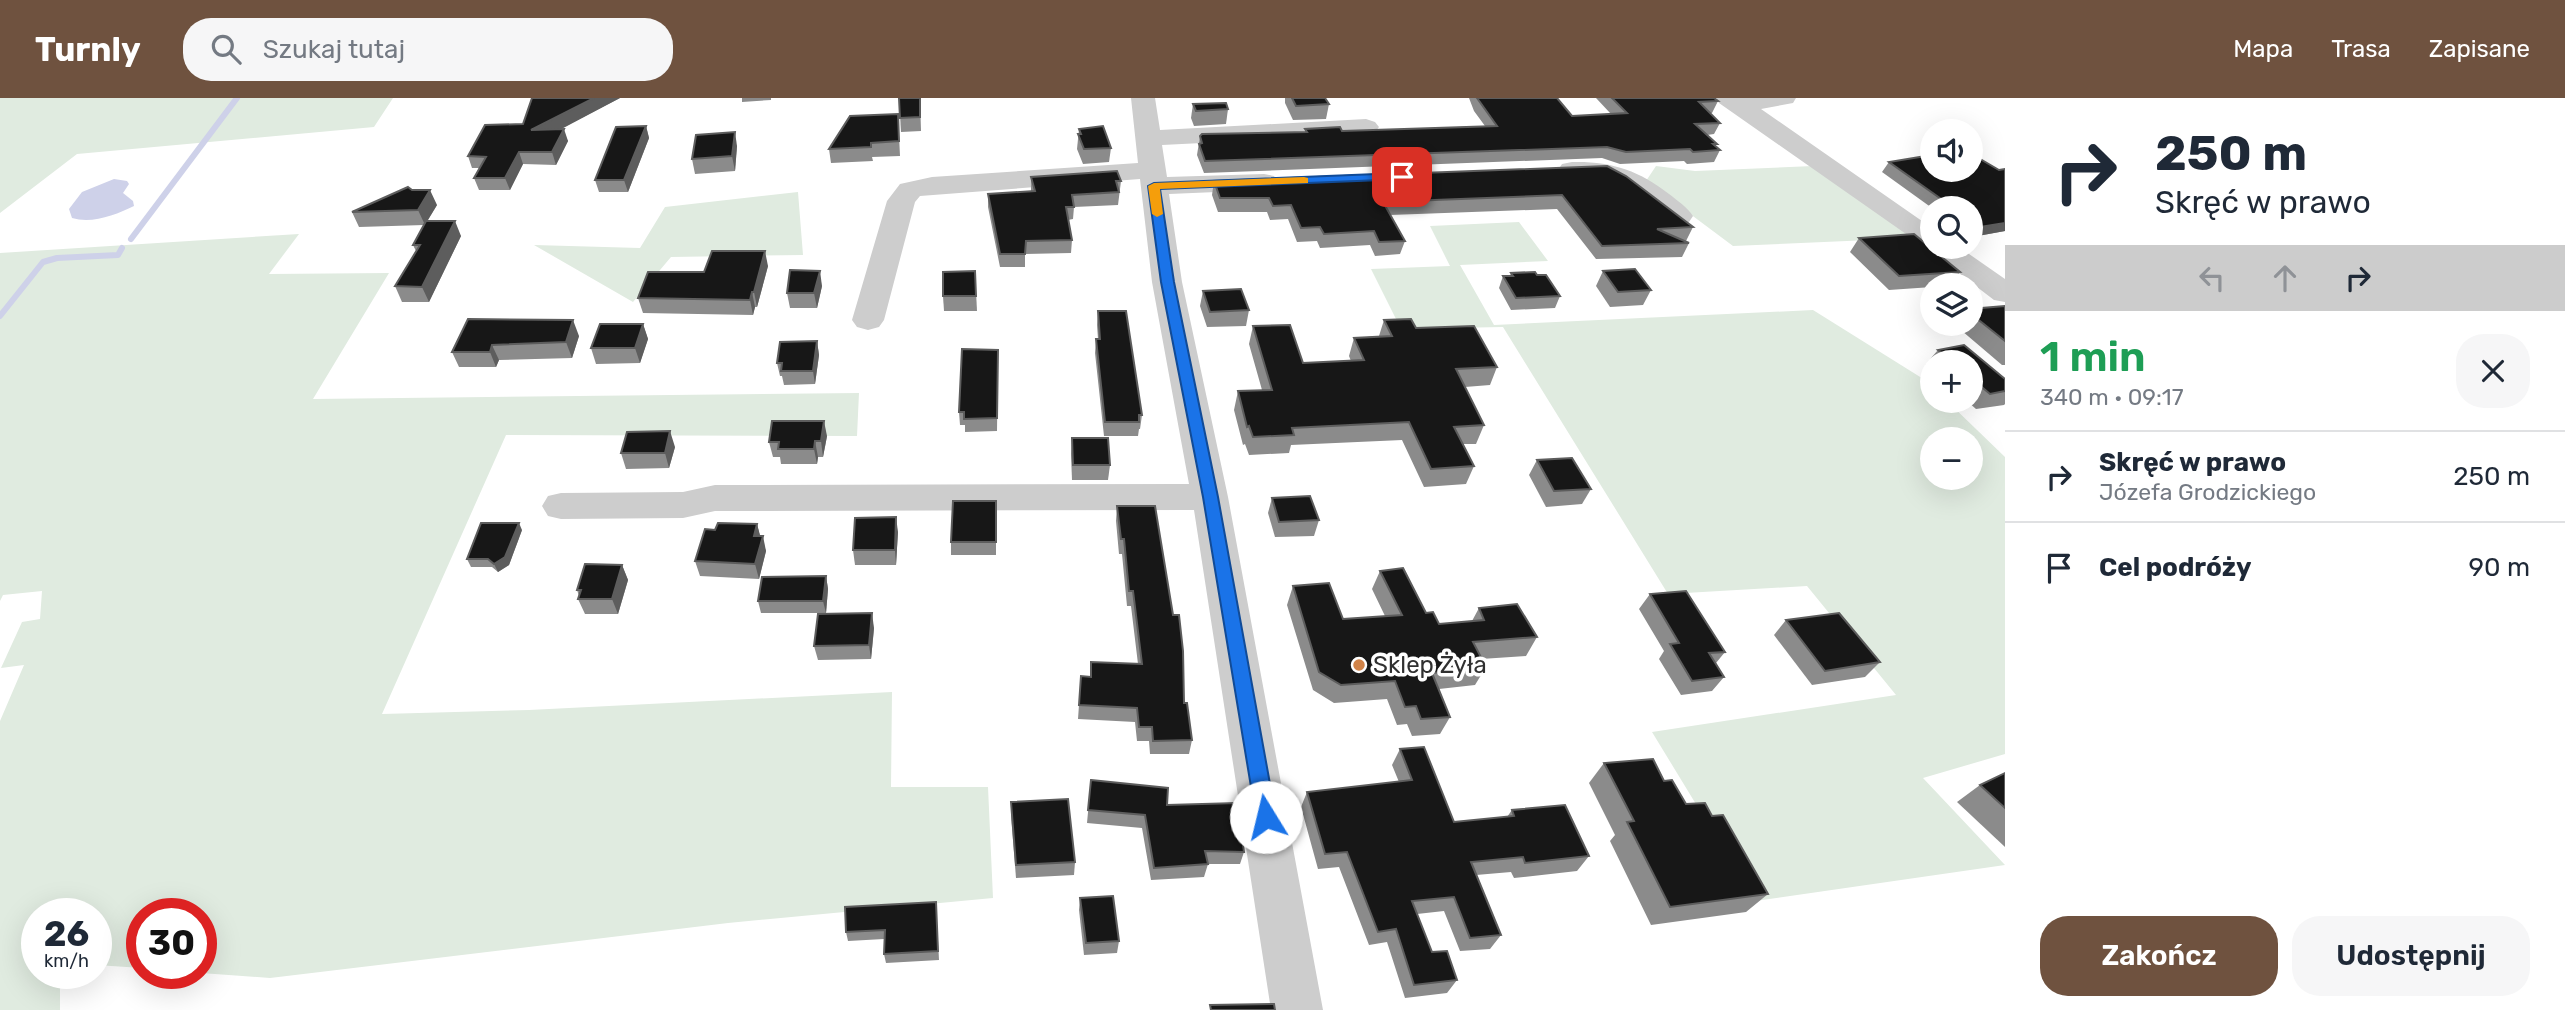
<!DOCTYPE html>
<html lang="pl">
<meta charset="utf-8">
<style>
:root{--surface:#fff;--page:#f6f6f7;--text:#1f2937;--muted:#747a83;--line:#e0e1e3;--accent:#6f523f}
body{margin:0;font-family:Rubik,sans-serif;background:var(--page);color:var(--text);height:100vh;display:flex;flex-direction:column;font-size:26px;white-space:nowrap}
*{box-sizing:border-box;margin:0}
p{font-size:23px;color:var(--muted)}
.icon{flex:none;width:38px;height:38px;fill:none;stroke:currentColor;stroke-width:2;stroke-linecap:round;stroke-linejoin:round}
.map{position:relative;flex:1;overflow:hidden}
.panel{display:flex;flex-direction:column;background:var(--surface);width:560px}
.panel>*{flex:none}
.banner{background:#fff;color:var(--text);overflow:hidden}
.controls{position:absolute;left:1920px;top:21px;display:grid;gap:14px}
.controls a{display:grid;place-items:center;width:63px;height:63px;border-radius:50%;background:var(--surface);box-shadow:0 7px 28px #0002;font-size:35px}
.speed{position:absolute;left:21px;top:800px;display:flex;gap:14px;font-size:35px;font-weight:700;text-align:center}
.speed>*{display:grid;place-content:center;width:91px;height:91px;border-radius:50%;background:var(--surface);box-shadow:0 7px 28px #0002;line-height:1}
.speed small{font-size:18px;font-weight:400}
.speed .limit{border:10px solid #d22;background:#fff;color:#111}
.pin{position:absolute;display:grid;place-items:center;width:60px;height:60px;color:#fff;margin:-30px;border-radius:14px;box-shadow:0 4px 10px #0006}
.me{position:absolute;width:77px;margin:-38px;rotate:351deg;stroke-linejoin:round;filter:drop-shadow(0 0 5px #0008)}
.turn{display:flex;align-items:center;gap:24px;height:147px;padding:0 35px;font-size:32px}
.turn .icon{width:91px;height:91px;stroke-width:2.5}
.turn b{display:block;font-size:49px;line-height:60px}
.lanes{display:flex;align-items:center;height:66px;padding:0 35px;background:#0003;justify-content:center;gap:35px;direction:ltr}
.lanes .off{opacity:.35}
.round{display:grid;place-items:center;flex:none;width:74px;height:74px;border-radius:28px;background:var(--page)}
.overview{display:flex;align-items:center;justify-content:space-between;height:119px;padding:0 35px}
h1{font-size:42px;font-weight:600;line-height:52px;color:#1e9e55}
.cta{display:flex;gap:14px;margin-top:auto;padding:14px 35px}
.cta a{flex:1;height:80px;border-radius:28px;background:var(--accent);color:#fff;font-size:28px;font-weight:600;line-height:80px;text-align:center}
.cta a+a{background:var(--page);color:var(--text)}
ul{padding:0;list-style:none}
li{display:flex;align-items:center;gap:21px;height:91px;padding:0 35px;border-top:2px solid var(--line)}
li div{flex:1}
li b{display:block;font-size:26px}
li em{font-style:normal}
header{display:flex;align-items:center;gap:42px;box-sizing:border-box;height:98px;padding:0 35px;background:var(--accent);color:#fff}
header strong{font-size:33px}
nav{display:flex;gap:38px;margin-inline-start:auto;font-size:24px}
.search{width:490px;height:63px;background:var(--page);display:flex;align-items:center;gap:18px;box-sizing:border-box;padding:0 24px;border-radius:28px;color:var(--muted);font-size:26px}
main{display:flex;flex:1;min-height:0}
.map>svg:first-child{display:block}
.green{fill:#e0ebe0;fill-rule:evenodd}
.water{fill:#ced1e9}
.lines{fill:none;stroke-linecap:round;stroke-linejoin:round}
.stream{stroke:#ced1e9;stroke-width:6}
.minor{fill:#cdcdcd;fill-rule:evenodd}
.wall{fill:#8b8b8b}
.shaded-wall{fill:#5d5d5d}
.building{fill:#171717;stroke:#5d5d5d;stroke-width:2}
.route{fill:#1a73e8;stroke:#114b97;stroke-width:2}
.slow{fill:#f59e0b}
.poi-dot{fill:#d18348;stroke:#fff;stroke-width:2.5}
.labels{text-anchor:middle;stroke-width:7;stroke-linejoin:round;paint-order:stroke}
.poi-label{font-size:24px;fill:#303030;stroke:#fff;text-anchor:start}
</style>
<header>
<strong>Turnly</strong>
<div class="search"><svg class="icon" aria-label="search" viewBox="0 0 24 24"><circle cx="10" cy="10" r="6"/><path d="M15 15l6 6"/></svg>Szukaj tutaj</div>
<nav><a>Mapa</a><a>Trasa</a><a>Zapisane</a></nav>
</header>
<main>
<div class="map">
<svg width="2005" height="912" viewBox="0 0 2005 912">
<rect width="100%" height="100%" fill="#fff"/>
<!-- green -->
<g class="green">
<path d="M0 0H393L374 29 77 56 0 115Z"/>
<path d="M1656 68 1695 73 1813 68 1916 140 1733 148 1646 83Z"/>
<path d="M798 94 803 157 671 159 633 204 534 147 640 150 665 109Z"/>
<path d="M1519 124 1548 163 1460 167 1494 227 1813 212 1925 282 1932 289V303H1947L2005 359V656L1923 680 2005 767 1755 803 1652 634 1896 597 1807 488 1668 496 1503 229 1401 231 1371 171 1450 168 1430 128ZM1932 341H1970V380H1932Z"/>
<path d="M299 136 269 176 389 175 313 301 859 295 857 338 506 337 382 616 529 612 892 594 891 689H988L993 800 728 825 270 880 201 875V816H142V870L96 867V816H37V875H60V912H0V623L24 567 1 570 22 524 40 521 42 493 3 497 0 503V155Z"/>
</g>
<!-- water -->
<path class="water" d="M114 81 127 83 129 86 123 95 133 103 134 108C116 117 92 126 72 120L69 111 82 94Z"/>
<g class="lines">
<!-- stream -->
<g class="stream">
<path d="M131 141 237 0"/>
<path d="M0 218 43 164 57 160 118 157 122 150"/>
</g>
<!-- minor -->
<g class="minor">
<path d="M1131 0H1155L1160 32 1366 21 1375 24 1379 29 1375 34 1366 37 1162 47 1167 79 1264 76 1274 78 1278 84 1274 90 1264 92 1169 96 1182 184 1228 399 1323 912H1271L1194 412 715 413 683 420 561 421 548 418 542 408 548 398 561 395 683 394 715 387 1189 386 1152 184 1140 81 920 98 915 104 884 222 879 229 868 232 857 229 852 222 887 103 900 86 932 79 1138 65Z"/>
<path d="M1716 0H1796L1793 5 1761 11 1932 130V149H1959L2005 181V204L1994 202 1926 150 1719 5Z"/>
<path d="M1572 64C1610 63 1639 72 1669 96 1678 103 1687 109 1693 118L1689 124C1663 131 1644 100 1623 88 1603 78 1583 83 1562 78L1558 72 1562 66Z"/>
</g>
</g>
<!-- wall -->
<g class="wall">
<path d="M532 0H620L560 31 568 43 556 67 523 66 510 92H479L474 80 479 70H472L468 58 523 26Z"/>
<path d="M742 0H771V2L742 4Z"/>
<path d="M899 0H920L921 33 901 34Z"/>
<path d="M1285 0H1325L1329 6 1326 21 1293 22 1285 5Z"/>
<path d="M1469 0H1557L1572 18 1611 16 1596 0H1714L1718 3 1712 15H1710L1720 25 1714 36 1707 37 1717 46 1715 48 1720 52 1714 64 1687 66 1684 63 1620 66 1602 60 1204 75 1197 57 1200 38 1305 34V31L1342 33 1485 28 1474 13Z"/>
<path d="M1193 6 1228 11 1226 26 1194 28 1191 20Z"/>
<path d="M898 16 900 58 872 59 873 63 831 65 829 51Z"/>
<path d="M646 28 649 40 628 94H599L595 82Z"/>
<path d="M1079 31 1111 50 1109 64 1083 66 1077 51Z"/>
<path d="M737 48 735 73 695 76 692 61Z"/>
<path d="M1970 55 1999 72 2005 71V133L1972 139 1970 138V110H1932L1882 74 1889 64 1932 57V72H1970Z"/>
<path d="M1607 68 1693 129 1686 143 1689 145 1682 159 1596 161 1557 111 1390 117 1405 143 1400 156 1375 158 1370 147 1320 150 1317 143 1297 144 1288 121 1270 122 1267 114H1218L1212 97 1214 83Z"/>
<path d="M1031 79 1121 83 1118 107 1074 109 1073 121 1068 122 1072 142 1071 155 1025 156V169H1000L988 109V96L1031 93Z"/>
<path d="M437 107 427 123 461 138 429 204H402L395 188 416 153 413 147 424 127 359 129 352 114Z"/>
<path d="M1859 140 1960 174 1950 187H1932V189L1889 192 1850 154Z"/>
<path d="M768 168 757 209H755L753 217 643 215 638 200 704 174Z"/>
<path d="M975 173 977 213H944L943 198Z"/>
<path d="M1603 173 1651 192 1643 207 1610 209 1596 188Z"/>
<path d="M1511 175 1537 177 1560 198 1555 210 1511 212 1499 190 1503 178H1510Z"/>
<path d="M822 188 817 210H790L787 195Z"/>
<path d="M1203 193 1249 212 1246 228 1207 229 1200 208Z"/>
<path d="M2005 208V267H2002L1955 227 1956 226H1970V211Z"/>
<path d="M1098 213 1142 317 1140 331H1139L1138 338H1104L1095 255 1096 241H1098L1097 227Z"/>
<path d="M468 221 579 238 572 260 499 262 496 269H459L452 254Z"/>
<path d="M1384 222 1416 230 1497 269 1490 287 1465 289 1484 327 1476 346H1463L1474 368 1466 386 1424 389 1402 342 1291 347 1289 355 1249 357 1245 346 1243 347 1234 312 1238 293 1262 292 1249 246 1253 228 1303 265 1351 263 1349 258 1354 240 1379 238Z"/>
<path d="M643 226 648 241 640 265 596 266 591 250Z"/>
<path d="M817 243 819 257 815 286 784 287 782 278H780L777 265Z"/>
<path d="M1964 247 2005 281V306L2004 307 1976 311 1967 303H1970V264H1932V273L1925 267 1938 252Z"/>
<path d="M998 252 997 333 965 334V327H960L959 314Z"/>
<path d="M827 338 823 359H818L817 366H781L780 359H773L769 344Z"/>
<path d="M1072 340 1110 367 1108 382H1072L1071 356Z"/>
<path d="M675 349 669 370 626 371 621 355Z"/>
<path d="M1537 362 1591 391 1582 406 1546 409 1529 377Z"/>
<path d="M1272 400 1319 422 1314 438 1275 439 1268 415Z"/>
<path d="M996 403V457H951V444Z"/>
<path d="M1117 408 1184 605 1192 642 1189 656H1150L1149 643H1137L1135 624 1078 621 1081 578 1090 579 1091 564 1138 566 1131 508H1127L1122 456H1119L1116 423Z"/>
<path d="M757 426 760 438 766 453 759 481 700 478 695 463Z"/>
<path d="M522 432 509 467 498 474 492 469H471L467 461Z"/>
<path d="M898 434 896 467H855L853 452Z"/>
<path d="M622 467 628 482 618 516H585L578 501 579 498 577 492Z"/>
<path d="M1380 473 1439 526 1472 523 1479 510 1537 539 1526 558 1481 561 1486 569 1475 587 1439 591 1450 619 1440 636 1412 638 1407 626 1397 627 1387 601 1334 605 1313 592 1287 507 1293 488 1343 521 1385 518 1372 491Z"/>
<path d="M826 478 828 491 826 515H761L758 503Z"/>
<path d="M1650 496 1725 554 1716 565 1724 579 1712 593 1681 597 1659 561 1664 553 1639 511Z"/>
<path d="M1786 522 1880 564 1865 579 1812 587 1774 537Z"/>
<path d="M874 530 871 561 818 562 814 548Z"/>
<path d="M1400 651 1454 724 1507 719 1512 712 1589 758 1577 773 1514 780 1511 774 1476 777 1501 837 1490 851 1460 853 1444 813 1417 816 1432 854 1457 882 1447 895 1405 900 1387 844 1369 847 1339 769 1318 771 1301 709 1307 694 1399 684 1392 667Z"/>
<path d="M1604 665 1664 683 1686 706 1712 718 1768 796 1746 814 1651 827 1610 743 1615 737 1589 685Z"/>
<path d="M2005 675V749L1957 704 1980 687Z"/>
<path d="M1091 682 1167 707 1244 754 1240 766H1208L1204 779 1151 782 1142 730 1087 725Z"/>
<path d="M1011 704 1075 764 1074 777 1016 780 1011 717Z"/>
<path d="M1080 800 1119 843 1117 855 1084 857 1079 812Z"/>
<path d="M936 804 939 862 886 865 884 856V841L848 843 846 834Z"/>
</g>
<!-- shaded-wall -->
<g class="shaded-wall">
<path d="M594 0H620L535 45 531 32Z"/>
<path d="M646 28 649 40 628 94 624 82Z"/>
<path d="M564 31 568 43 556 67 552 54Z"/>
<path d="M735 34 737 48 735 73 732 58Z"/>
<path d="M519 54 523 66 510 92 505 80Z"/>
<path d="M430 92 437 107 425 127 418 112Z"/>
<path d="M455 123 461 138 429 204 422 189Z"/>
<path d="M2005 125V133L1972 139 1980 129Z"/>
<path d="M765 153 768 168 757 209 754 194Z"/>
<path d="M820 173 822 188 817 210 814 195Z"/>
<path d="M752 194 755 209 753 217 750 202Z"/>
<path d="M573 222 579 238 572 260 566 244Z"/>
<path d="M643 226 648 241 640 265 635 250Z"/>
<path d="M817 243 819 257 815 286 813 273Z"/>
<path d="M492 247 499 262 496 269 490 254Z"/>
<path d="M824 323 827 338 823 359 821 343Z"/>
<path d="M670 333 675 349 669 370 665 355Z"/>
<path d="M815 343 818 359 817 366 814 351Z"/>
<path d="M896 419 898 434 896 467 895 452Z"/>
<path d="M519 425 522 432 509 467 498 474 494 466Z"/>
<path d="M757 426 761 441 754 438Z"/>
<path d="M763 438 766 453 759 481 755 466Z"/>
<path d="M622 467 628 482 618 516 612 501Z"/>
<path d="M826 478 828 491 826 515 823 503Z"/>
<path d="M872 515 874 530 871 561 869 547Z"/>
</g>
<!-- building -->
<g class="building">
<path d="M532 0H594L531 32 564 31 552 54H519L505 80H474L486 59 468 58 485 27 523 26Z"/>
<path d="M899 0H920V19L900 20Z"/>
<path d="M1292 0H1325L1329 6 1296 8Z"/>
<path d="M1477 0H1557L1572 18 1627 15 1612 0H1714L1718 3 1699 4 1720 25 1695 26 1717 46H1713L1720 52 1693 54 1690 51 1626 54 1607 49 1205 63 1199 46 1202 45 1200 38 1202 36 1307 34 1305 31 1340 29 1342 33 1497 28Z"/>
<path d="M1226 5 1228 11 1196 13 1193 6Z"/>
<path d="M898 16 899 43 871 45V49L829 51 850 18Z"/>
<path d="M646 28 624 82H595L616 29Z"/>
<path d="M1103 28 1111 50 1084 51 1078 36H1081L1079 31Z"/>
<path d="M735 34 732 58 692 61 696 37Z"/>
<path d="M1970 55 1999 72 2005 71V125L1980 129 1970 122V110H1954L1889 64 1932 57V72H1970Z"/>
<path d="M1607 68 1626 78 1693 129 1657 131 1689 145 1602 148 1562 97 1383 104 1405 143 1379 144 1374 133 1324 136 1320 129 1301 130 1291 107 1273 108 1269 100H1220L1214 83Z"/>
<path d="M1117 73 1121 83H1116L1119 94 1072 97 1074 109H1066L1072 142 1026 143 1025 156H1000L988 96 1035 93 1031 79Z"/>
<path d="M408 89 412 92H430L418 112 352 114Z"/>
<path d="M426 123H455L422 189 395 188 420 147H413Z"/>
<path d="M1914 136 1960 174 1899 178 1859 140Z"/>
<path d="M712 153H765L754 194H752L750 202 638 200 648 174H704Z"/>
<path d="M1635 171 1651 192 1618 194 1603 173Z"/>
<path d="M790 172 820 173 814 195H787Z"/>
<path d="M975 173 976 198H943V174Z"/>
<path d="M1535 174 1537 177H1546L1560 198 1516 200 1503 178H1513L1511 175Z"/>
<path d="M1241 191 1249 212 1210 214 1203 193Z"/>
<path d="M2005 208V243L1970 215V211Z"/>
<path d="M1098 213H1126L1142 317H1139V324H1105L1096 241H1100Z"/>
<path d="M468 221 573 222 566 244 492 247 490 254H452Z"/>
<path d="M1411 221 1416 230 1474 228 1497 269 1456 271 1484 327 1454 329 1474 368 1431 371 1409 324 1292 330 1294 337 1253 339 1249 328 1247 329 1238 293 1272 292 1253 228 1290 227 1303 265 1364 262 1354 240 1392 238 1384 222Z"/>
<path d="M600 226H643L635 250H591Z"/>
<path d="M817 243 813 273H781L782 265H777L780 244Z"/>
<path d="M1964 247 2005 281V293L1990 296 1970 279V264H1953L1938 252Z"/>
<path d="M962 251 998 252 997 320 964 321V314H959Z"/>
<path d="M772 323H824L821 343H815L814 351H778L779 344H769Z"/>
<path d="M670 333 665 355H621L627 334Z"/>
<path d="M1072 340H1108L1110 367H1073Z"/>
<path d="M1572 360 1591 391 1554 393 1537 362Z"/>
<path d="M1310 398 1319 422 1279 424 1272 400Z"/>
<path d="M953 403H996V444H951Z"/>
<path d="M1117 408H1155L1173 517H1179L1183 553 1184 605H1187L1192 642 1153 643 1152 629H1139L1137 610 1079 607 1081 578 1091 579V564L1142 566 1133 493H1129L1124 441H1121Z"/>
<path d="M896 419 895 452H853L855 420Z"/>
<path d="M481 425H519L505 459 494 466 488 461H467Z"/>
<path d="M718 425 757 426 754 438H763L755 466 695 463 705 431 715 432Z"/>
<path d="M585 466 622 467 612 501H578L581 492H577Z"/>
<path d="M1403 470 1426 515 1433 514 1439 526 1484 522 1479 510 1517 506 1537 539 1473 544 1486 569 1432 575 1450 619 1421 621 1416 608 1405 609 1395 583 1341 587 1319 574 1293 488 1329 485 1343 521 1402 517 1380 473Z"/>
<path d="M826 478 823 503H758L762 479Z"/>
<path d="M1686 493 1725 554 1709 555 1724 579 1692 583 1670 546 1679 545 1650 496Z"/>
<path d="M872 515 869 547 814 548 818 516Z"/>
<path d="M1839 515 1880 564 1825 573 1786 522Z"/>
<path d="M1424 649 1454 724 1514 718 1512 712 1565 707 1589 758 1525 765 1523 759 1471 764 1501 837 1470 840 1454 799 1412 803 1432 854 1447 853 1457 882 1414 887 1396 831 1378 834 1347 754 1325 756 1307 694 1412 682 1400 651Z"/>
<path d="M1653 661 1664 683 1672 682 1686 706 1705 705 1712 718 1723 717 1768 796 1670 809 1627 724 1634 723 1604 665Z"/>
<path d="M2005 675V710L1980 687Z"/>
<path d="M1091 682 1168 690 1167 707 1237 705 1244 754 1205 753 1208 766 1154 770 1145 717 1088 712Z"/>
<path d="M1068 701 1075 764 1016 767 1011 704Z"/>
<path d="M1113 798 1119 843 1086 845 1080 800Z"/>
<path d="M936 804 938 853 884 856 885 832 846 834 845 809Z"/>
<path d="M1274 906 1275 912H1211L1210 907Z"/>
</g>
<!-- route -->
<path class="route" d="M1402 75 1406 76V81L1160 91 1174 184 1218 399 1276 719 1273 725 1266 728 1259 725 1256 719 1203 399 1161 184 1148 88 1154 85Z"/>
<!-- slow -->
<path class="slow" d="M1304 79 1308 80V85L1160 91 1163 116 1157 119 1152 116 1148 88 1154 85Z"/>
<!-- markers -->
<circle class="poi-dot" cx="1359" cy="567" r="7"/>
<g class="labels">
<!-- poi labels -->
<g class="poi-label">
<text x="1373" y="575">Sklep Żyła</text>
</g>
</g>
</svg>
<div class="controls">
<a><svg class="icon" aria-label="sound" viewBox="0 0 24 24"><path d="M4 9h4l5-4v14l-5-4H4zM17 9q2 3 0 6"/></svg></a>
<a><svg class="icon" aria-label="search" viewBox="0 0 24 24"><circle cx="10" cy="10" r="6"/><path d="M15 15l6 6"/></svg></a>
<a><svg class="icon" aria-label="layers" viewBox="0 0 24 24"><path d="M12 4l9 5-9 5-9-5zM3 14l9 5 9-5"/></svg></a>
<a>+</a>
<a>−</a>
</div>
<div class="speed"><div>26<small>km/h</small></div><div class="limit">30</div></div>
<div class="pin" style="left:1402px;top:79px;background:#d93025"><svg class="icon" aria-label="arrive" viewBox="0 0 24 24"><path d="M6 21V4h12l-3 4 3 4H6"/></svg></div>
<svg class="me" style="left:1266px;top:719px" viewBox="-20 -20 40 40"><circle r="19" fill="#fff"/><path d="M0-13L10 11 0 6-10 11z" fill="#1a73e8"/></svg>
</div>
<section class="panel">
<div class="banner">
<div class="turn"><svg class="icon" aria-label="right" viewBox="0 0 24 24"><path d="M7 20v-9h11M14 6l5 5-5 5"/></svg><div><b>250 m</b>Skręć w prawo</div></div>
<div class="lanes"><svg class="icon off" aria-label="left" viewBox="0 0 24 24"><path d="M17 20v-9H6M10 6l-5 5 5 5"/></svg><svg class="icon off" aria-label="ahead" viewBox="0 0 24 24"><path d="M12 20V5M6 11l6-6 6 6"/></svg><svg class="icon" aria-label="right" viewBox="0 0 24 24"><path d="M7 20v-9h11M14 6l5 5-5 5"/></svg></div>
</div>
<div class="overview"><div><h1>1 min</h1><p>340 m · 09:17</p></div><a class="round"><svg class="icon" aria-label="close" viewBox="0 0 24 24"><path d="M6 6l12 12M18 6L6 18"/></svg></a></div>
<ul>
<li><svg class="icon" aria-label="right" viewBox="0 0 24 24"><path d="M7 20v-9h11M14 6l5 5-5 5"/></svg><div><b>Skręć w prawo</b><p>Józefa Grodzickiego</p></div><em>250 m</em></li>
<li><svg class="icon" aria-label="arrive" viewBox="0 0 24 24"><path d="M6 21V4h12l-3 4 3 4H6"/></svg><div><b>Cel podróży</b></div><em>90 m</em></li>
</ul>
<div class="cta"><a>Zakończ</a><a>Udostępnij</a></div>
</section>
</main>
